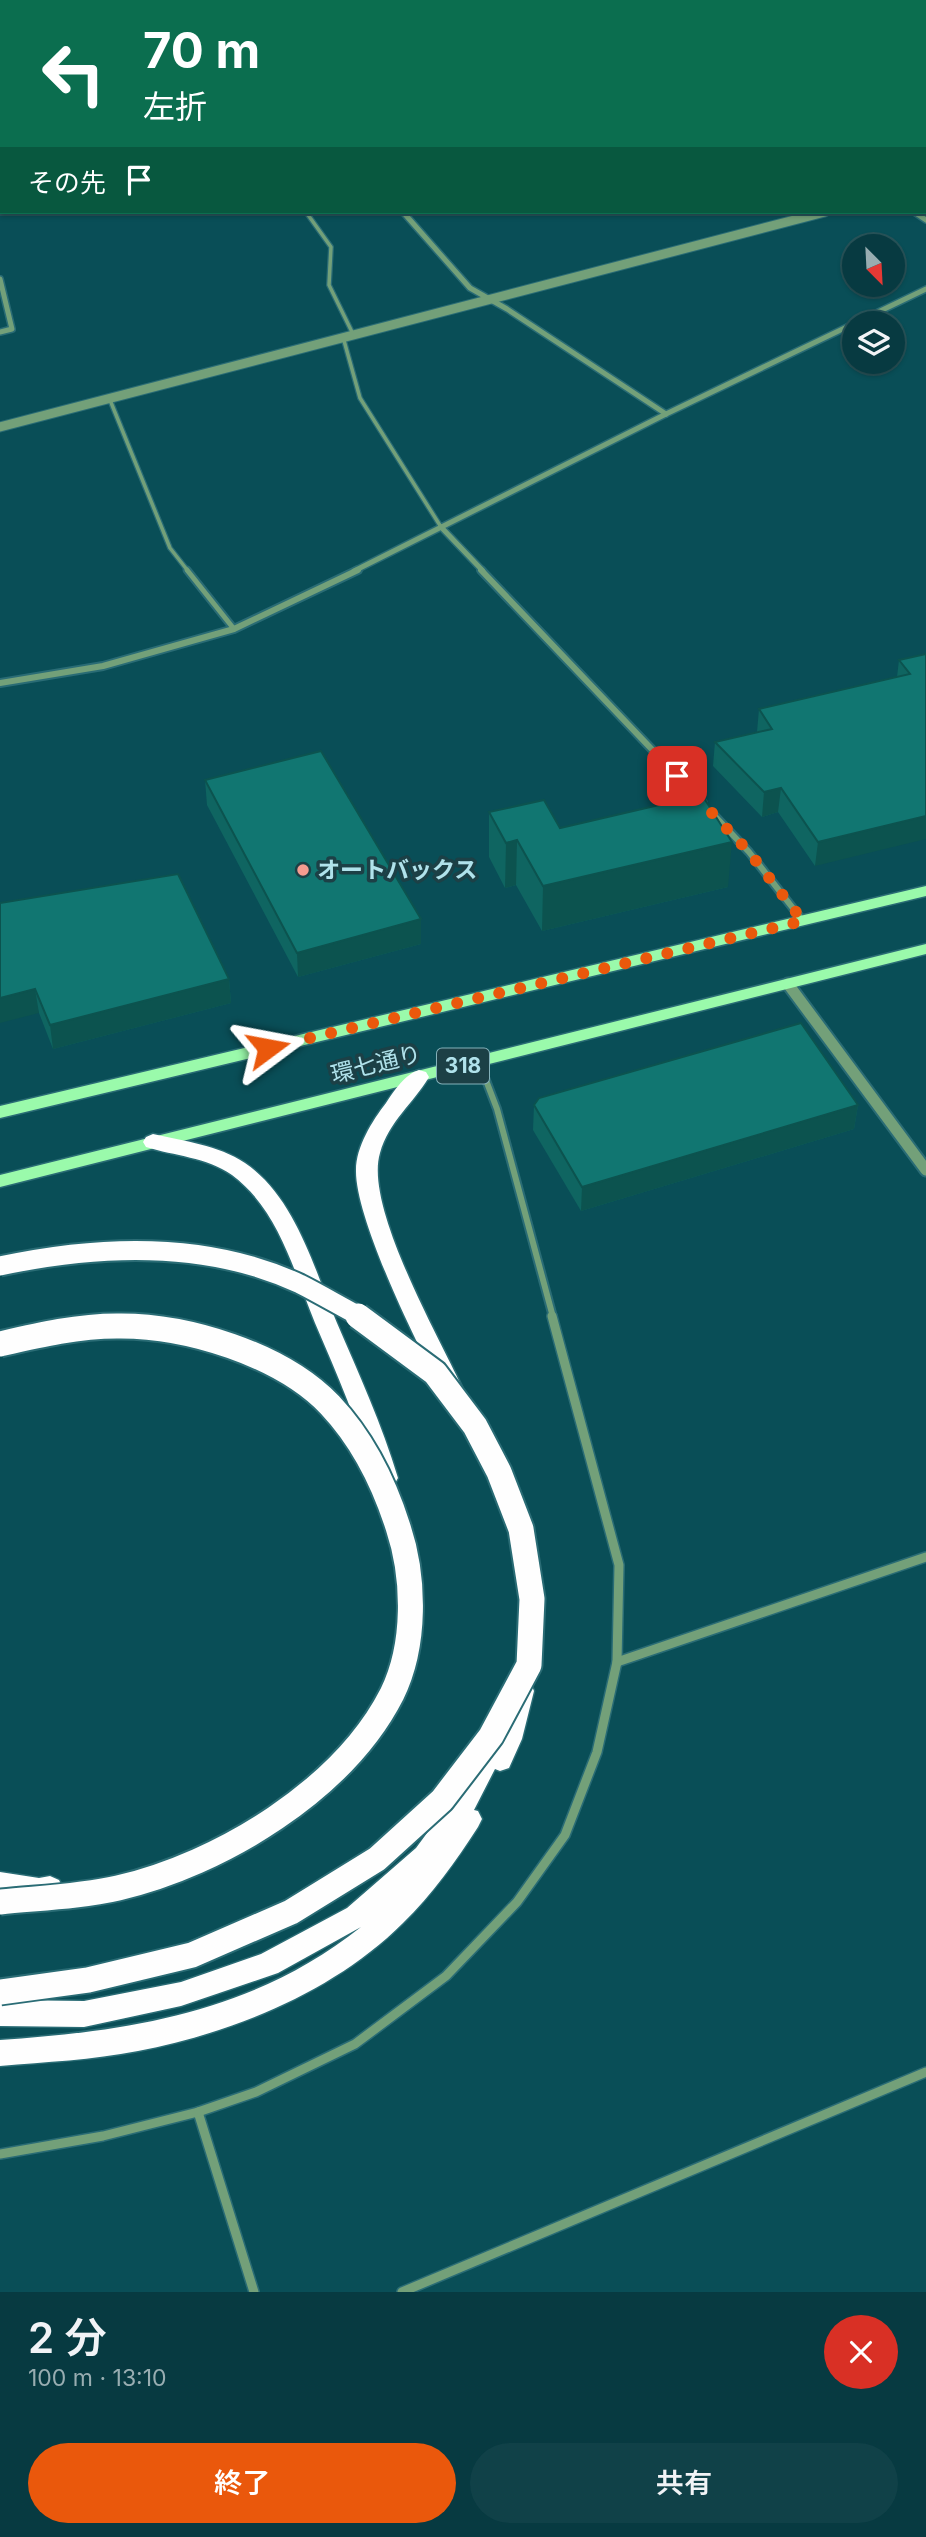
<!DOCTYPE html>
<html lang="ja">
<meta charset="utf-8">
<style>
:root{--surface:#073a41;--page:#104148;--text:#f1f3f6;--muted:#98adb1;--line:#28545a;--accent:#ea580c}
body{margin:0;font-family:Inter,"Noto Sans JP",sans-serif;background:var(--page);color:var(--text);height:100vh;display:flex;flex-direction:column;font-size:26px;white-space:nowrap}
*{box-sizing:border-box;margin:0}
p{font-size:23px;color:var(--muted)}
.icon{flex:none;width:38px;height:38px;fill:none;stroke:currentColor;stroke-width:2;stroke-linecap:round;stroke-linejoin:round}
.map{position:relative;height:2292px;overflow:hidden}
.drawer{display:flex;flex-direction:column;background:var(--surface);flex:1}
.drawer>*{flex:none}
.banner{position:absolute;left:0px;top:0px;width:928px;height:214px;box-shadow:0 2px 5px #0004,0 0 0 2px var(--line);background:#0b6e4f;color:#fff;overflow:hidden}
.needle{width:46px;rotate:156deg}
.controls{position:absolute;left:842px;top:234px;display:grid;gap:14px}
.controls a{display:grid;place-items:center;width:63px;height:63px;border-radius:50%;background:var(--surface);box-shadow:0 2px 5px #0004,0 0 0 2px var(--line);font-size:35px}
.pin{position:absolute;display:grid;place-items:center;width:60px;height:60px;color:#fff;margin:-30px;border-radius:14px;box-shadow:0 4px 10px #0006}
.me{position:absolute;width:77px;margin:-38px;rotate:77deg;stroke-linejoin:round;filter:drop-shadow(0 0 5px #0008)}
.turn{display:flex;align-items:center;gap:24px;height:147px;padding:0 28px;font-size:32px}
.turn .icon{width:91px;height:91px;stroke-width:2.5}
.turn b{display:block;font-size:49px;line-height:60px}
.then{display:flex;align-items:center;height:66px;padding:0 28px;background:#0003;gap:14px;font-size:26px}
.round{display:grid;place-items:center;flex:none;width:74px;height:74px;border-radius:37px;background:var(--page)}
.headline{display:flex;align-items:center;justify-content:space-between;height:119px;padding:0 28px}
h1{font-size:42px;font-weight:600;line-height:52px}
.primary-button{display:flex;gap:14px;margin-top:auto;padding:14px 28px}
.primary-button a{flex:1;height:80px;border-radius:42px;background:var(--accent);color:#fff;font-size:28px;font-weight:600;line-height:80px;text-align:center}
.primary-button a+a{background:var(--page);color:var(--text)}
.map>svg:first-child{display:block}
.lines{fill:none;stroke-linecap:round;stroke-linejoin:round}
.service-far1-casing{stroke:#2a6c75;stroke-width:6}
.service-casing{stroke:#2a6c75;stroke-width:9}
.minor-far2-casing{stroke:#2a6c75;stroke-width:8}
.minor-far1-casing{stroke:#2a6c75;stroke-width:10}
.minor-casing{stroke:#2a6c75;stroke-width:12}
.tertiary-far1-casing{stroke:#2a6c75;stroke-width:11}
.tertiary-casing{stroke:#2a6c75;stroke-width:15}
.secondary-casing{stroke:#2a6c75;stroke-width:4}
.primary-casing{stroke:#2a6c75;stroke-width:3}
.motorway-casing{stroke:#2a6c75;stroke-width:3}
.service-far1{stroke:#73a079;stroke-width:3.5}
.service{stroke:#73a079;stroke-width:5}
.minor-far2{stroke:#73a079;stroke-width:5}
.minor-far1{stroke:#73a079;stroke-width:6}
.minor{stroke:#73a079;stroke-width:9}
.tertiary-far1{stroke:#73a079;stroke-width:9}
.tertiary{stroke:#73a079;stroke-width:11}
.secondary{fill:#8ad396;fill-rule:evenodd}
.primary{fill:#9afaab;fill-rule:evenodd}
.motorway{fill:#fefefe;fill-rule:evenodd}
.motorway-bridge-far1-casing{stroke:#2a6c75;stroke-width:23;stroke-linecap:butt}
.motorway-bridge-casing{stroke:#2a6c75;stroke-width:29;stroke-linecap:butt}
.motorway-bridge-far1{stroke:#fefefe;stroke-width:19}
.motorway-bridge{stroke:#fefefe;stroke-width:25}
.wall{fill:#0f6561}
.shaded-wall{fill:#0c534f}
.building{fill:#117671;stroke:#0c534f;stroke-width:2}
.route{stroke:#ea580c;stroke-width:12;stroke-dasharray:0 21.6}
.poi-dot{fill:#f59c90;stroke:#1c4046;stroke-width:2.5}
.labels{text-anchor:middle;stroke-width:7;stroke-linejoin:round;paint-order:stroke}
.shield{fill:#1c4046;stroke:#84b1ba;stroke-width:2}
.shield-label{font-size:21px;font-weight:bold;fill:#b0e2eb}
.poi-label{font-size:23px;font-weight:bold;fill:#b0e2eb;stroke:#1c4046;text-anchor:start}
.street-label{font-size:23px;fill:#b0e2eb;stroke:#1c4046}
</style>
<div class="map">
<svg width="926" height="2292" viewBox="0 0 926 2292">
<rect width="100%" height="100%" fill="#094e57"/>
<g class="lines">
<defs>
<g id="service-far1">
<path d="M196 0 198 2"/>
<path d="M479 0 481 2"/>
<path d="M144 2 153 0"/>
<path d="M0 24 2 27"/>
<path d="M306 212 331 247 329 285 353 334"/>
<path d="M343 337 360 398 441 527"/>
<path d="M110 400 170 548 188 571"/>
</g>
<path id="service" d="M187 570 234 629"/>
<g id="minor-far2">
<path d="M672 2 676 0"/>
<path d="M403 212 470 288 507 309 666 414"/>
<path d="M914 212 926 220"/>
<path d="M0 279 12 329 0 332"/>
<path d="M441 527 483 571"/>
<path d="M354 571 666 414 926 289"/>
</g>
<g id="minor-far1">
<path d="M481 570 703 803"/>
<path d="M0 683 103 666 234 629 358 570"/>
<path d="M711 812 749 852 803 921"/>
<path d="M479 1062 497 1109 553 1317"/>
</g>
<g id="minor">
<path d="M617 1662 926 1557"/>
<path d="M198 2112 254 2292"/>
<path d="M0 2154 103 2136 198 2112 256 2092 355 2044 446 1976 517 1902 565 1835 597 1752 617 1662 619 1565 552 1316"/>
<path d="M402 2292 926 2072"/>
</g>
<path id="tertiary-far1" d="M0 427 825 212"/>
<path id="tertiary" d="M788 984 926 1170"/>
<rect id="secondary" x="876" y="0" width="8" height="2"/>
<g id="primary">
<path d="M926 886V896L0 1118V1106Z"/>
<path d="M926 944V954L0 1187V1175Z"/>
</g>
<g id="motorway">
<path d="M419 1070 426 1072 429 1077C413 1104 389 1121 380 1153 364 1206 438 1335 462 1387L459 1393 451 1396 443 1393C418 1347 355 1219 356 1170 356 1147 372 1121 386 1103 394 1091 405 1074 419 1070Z"/>
<path d="M153 1134C184 1141 218 1145 245 1163 296 1198 314 1269 337 1323 359 1374 382 1425 398 1478L394 1485 386 1487 378 1485 374 1478C359 1425 337 1374 315 1323 294 1272 279 1210 232 1175 206 1157 175 1156 146 1147L143 1142 146 1137Z"/>
<path d="M522 1680 531 1684 534 1691 522 1739 509 1768 500 1771 495 1769 474 1810 478 1811 482 1819 478 1827C456 1861 432 1895 403 1923 334 1992 232 2033 138 2051 92 2060 46 2062 0 2066V2040C131 2031 254 2012 361 1927L278 1973 181 2006 84 2027 0 2026V2000L84 2001 181 1982 261 1954 347 1908 416 1848 458 1791 488 1733 499 1731 513 1684Z"/>
<path d="M0 1872 39 1878 50 1876 59 1880 63 1888 59 1896 39 1902 0 1896Z"/>
</g>
</defs>
<!-- service-far1 casing -->
<use href="#service-far1" class="service-far1-casing"/>
<!-- service casing -->
<use href="#service" class="service-casing"/>
<!-- minor-far2 casing -->
<use href="#minor-far2" class="minor-far2-casing"/>
<!-- minor-far1 casing -->
<use href="#minor-far1" class="minor-far1-casing"/>
<!-- minor casing -->
<use href="#minor" class="minor-casing"/>
<!-- tertiary-far1 casing -->
<use href="#tertiary-far1" class="tertiary-far1-casing"/>
<!-- tertiary casing -->
<use href="#tertiary" class="tertiary-casing"/>
<!-- secondary casing -->
<use href="#secondary" class="secondary-casing"/>
<!-- primary casing -->
<use href="#primary" class="primary-casing"/>
<!-- motorway casing -->
<use href="#motorway" class="motorway-casing"/>
<!-- service-far1 -->
<use href="#service-far1" class="service-far1"/>
<!-- service -->
<use href="#service" class="service"/>
<!-- minor-far2 -->
<use href="#minor-far2" class="minor-far2"/>
<!-- minor-far1 -->
<use href="#minor-far1" class="minor-far1"/>
<!-- minor -->
<use href="#minor" class="minor"/>
<!-- tertiary-far1 -->
<use href="#tertiary-far1" class="tertiary-far1"/>
<!-- tertiary -->
<use href="#tertiary" class="tertiary"/>
<!-- secondary -->
<use href="#secondary" class="secondary"/>
<!-- primary -->
<use href="#primary" class="primary"/>
<!-- motorway -->
<use href="#motorway" class="motorway"/>
<defs>
<path id="motorway-bridge-far1" d="M0 1266C98 1245 206 1240 300 1284 320 1294 340 1306 361 1317"/>
<g id="motorway-bridge">
<path d="M0 1344C39 1335 77 1326 117 1326 186 1325 281 1354 330 1405 362 1439 384 1483 398 1527 415 1578 416 1645 392 1694 343 1790 221 1864 118 1888 79 1897 39 1898 0 1902"/>
<path d="M0 1992 88 1980 192 1955 291 1912 377 1859 442 1800 491 1736 529 1665 532 1599 521 1529 499 1472 475 1426 435 1373 358 1316"/>
</g>
</defs>
<!-- motorway-bridge-far1 casing -->
<use href="#motorway-bridge-far1" class="motorway-bridge-far1-casing"/>
<!-- motorway-bridge casing -->
<use href="#motorway-bridge" class="motorway-bridge-casing"/>
<!-- motorway-bridge-far1 -->
<use href="#motorway-bridge-far1" class="motorway-bridge-far1"/>
<!-- motorway-bridge -->
<use href="#motorway-bridge" class="motorway-bridge"/>
</g>
<!-- wall -->
<g class="wall">
<path d="M926 654 815 866 778 812 762 817 713 766 715 742 757 732 759 709 897 677 899 660Z"/>
<path d="M205 780 421 944 298 977 207 805Z"/>
<path d="M489 812 560 828 728 887 542 931 516 885 505 888 489 857Z"/>
<path d="M0 903 229 979 231 1003 53 1049 39 1013Z"/>
<path d="M534 1105H858L854 1129 581 1211 533 1130Z"/>
</g>
<!-- shaded-wall -->
<g class="shaded-wall">
<path d="M781 788 778 812 762 817 764 792Z"/>
<path d="M926 816V839L815 866 818 842Z"/>
<path d="M517 840 516 885 505 888 506 843Z"/>
<path d="M732 842 728 887 542 931 543 886Z"/>
<path d="M421 919V944L298 977 297 953Z"/>
<path d="M229 979 231 1003 53 1049 50 1025Z"/>
<path d="M35 989 39 1013 0 1023V998Z"/>
<path d="M858 1105 854 1129 581 1211 582 1187Z"/>
</g>
<!-- building -->
<g class="building">
<path d="M926 654V816L818 842 781 788 764 792 715 742 772 729 759 709 910 674 899 660Z"/>
<path d="M321 751 421 919 297 953 205 780Z"/>
<path d="M702 795 732 842 543 886 517 840 506 843 489 812 544 800 560 828Z"/>
<path d="M178 874 229 979 50 1025 35 989 0 998V903Z"/>
<path d="M801 1023 858 1105 582 1187 534 1105 539 1098Z"/>
</g>
<g class="lines">
<!-- route -->
<path class="route" d="M268 1048 803 921 749 852 677 776"/>
</g>
<!-- markers -->
<circle class="poi-dot" cx="303" cy="870" r="7"/>
<g class="labels">
<!-- shield labels -->
<rect class="shield" x="437" y="1048.5" width="52" height="35" rx="5"/>
<g class="shield-label">
<text x="463" y="1073">318</text>
</g>
<!-- poi labels -->
<g class="poi-label">
<text x="317" y="878">オートバックス</text>
</g>
<!-- street labels -->
<g class="street-label">
<text transform="translate(376 1064) rotate(-14)" y="8">環七通り</text>
</g>
</g>
</svg>
<div class="controls">
<a><svg class="needle" viewBox="-14 -14 28 28"><path d="M0-13l5 13h-10z" fill="#e53935"/><path d="M0 13l5-13h-10z" fill="#98adb1"/></svg></a>
<a><svg class="icon" aria-label="layers" viewBox="0 0 24 24"><path d="M12 4l9 5-9 5-9-5zM3 14l9 5 9-5"/></svg></a>
</div>
<div class="pin" style="left:677px;top:776px;background:#d93025"><svg class="icon" aria-label="arrive" viewBox="0 0 24 24"><path d="M6 21V4h12l-3 4 3 4H6"/></svg></div>
<svg class="me" style="left:268px;top:1048px" viewBox="-20 -20 40 40"><path d="M0-17L14 15 0 8-14 15z" fill="#ea580c" stroke="#fff" stroke-width="4"/></svg>
<div class="banner">
<div class="turn"><svg class="icon" aria-label="left" viewBox="0 0 24 24"><path d="M17 20v-9H6M10 6l-5 5 5 5"/></svg><div><b>70 m</b>左折</div></div>
<div class="then">その先<svg class="icon" aria-label="arrive" viewBox="0 0 24 24"><path d="M6 21V4h12l-3 4 3 4H6"/></svg></div>
</div>
</div>
<section class="drawer">
<div class="headline"><div><h1>2 分</h1><p>100 m · 13:10</p></div><a class="round" style="background:#d93025;color:#fff"><svg class="icon" aria-label="close" viewBox="0 0 24 24"><path d="M6 6l12 12M18 6L6 18"/></svg></a></div>
<div class="primary-button"><a>終了</a><a>共有</a></div>
</section>
